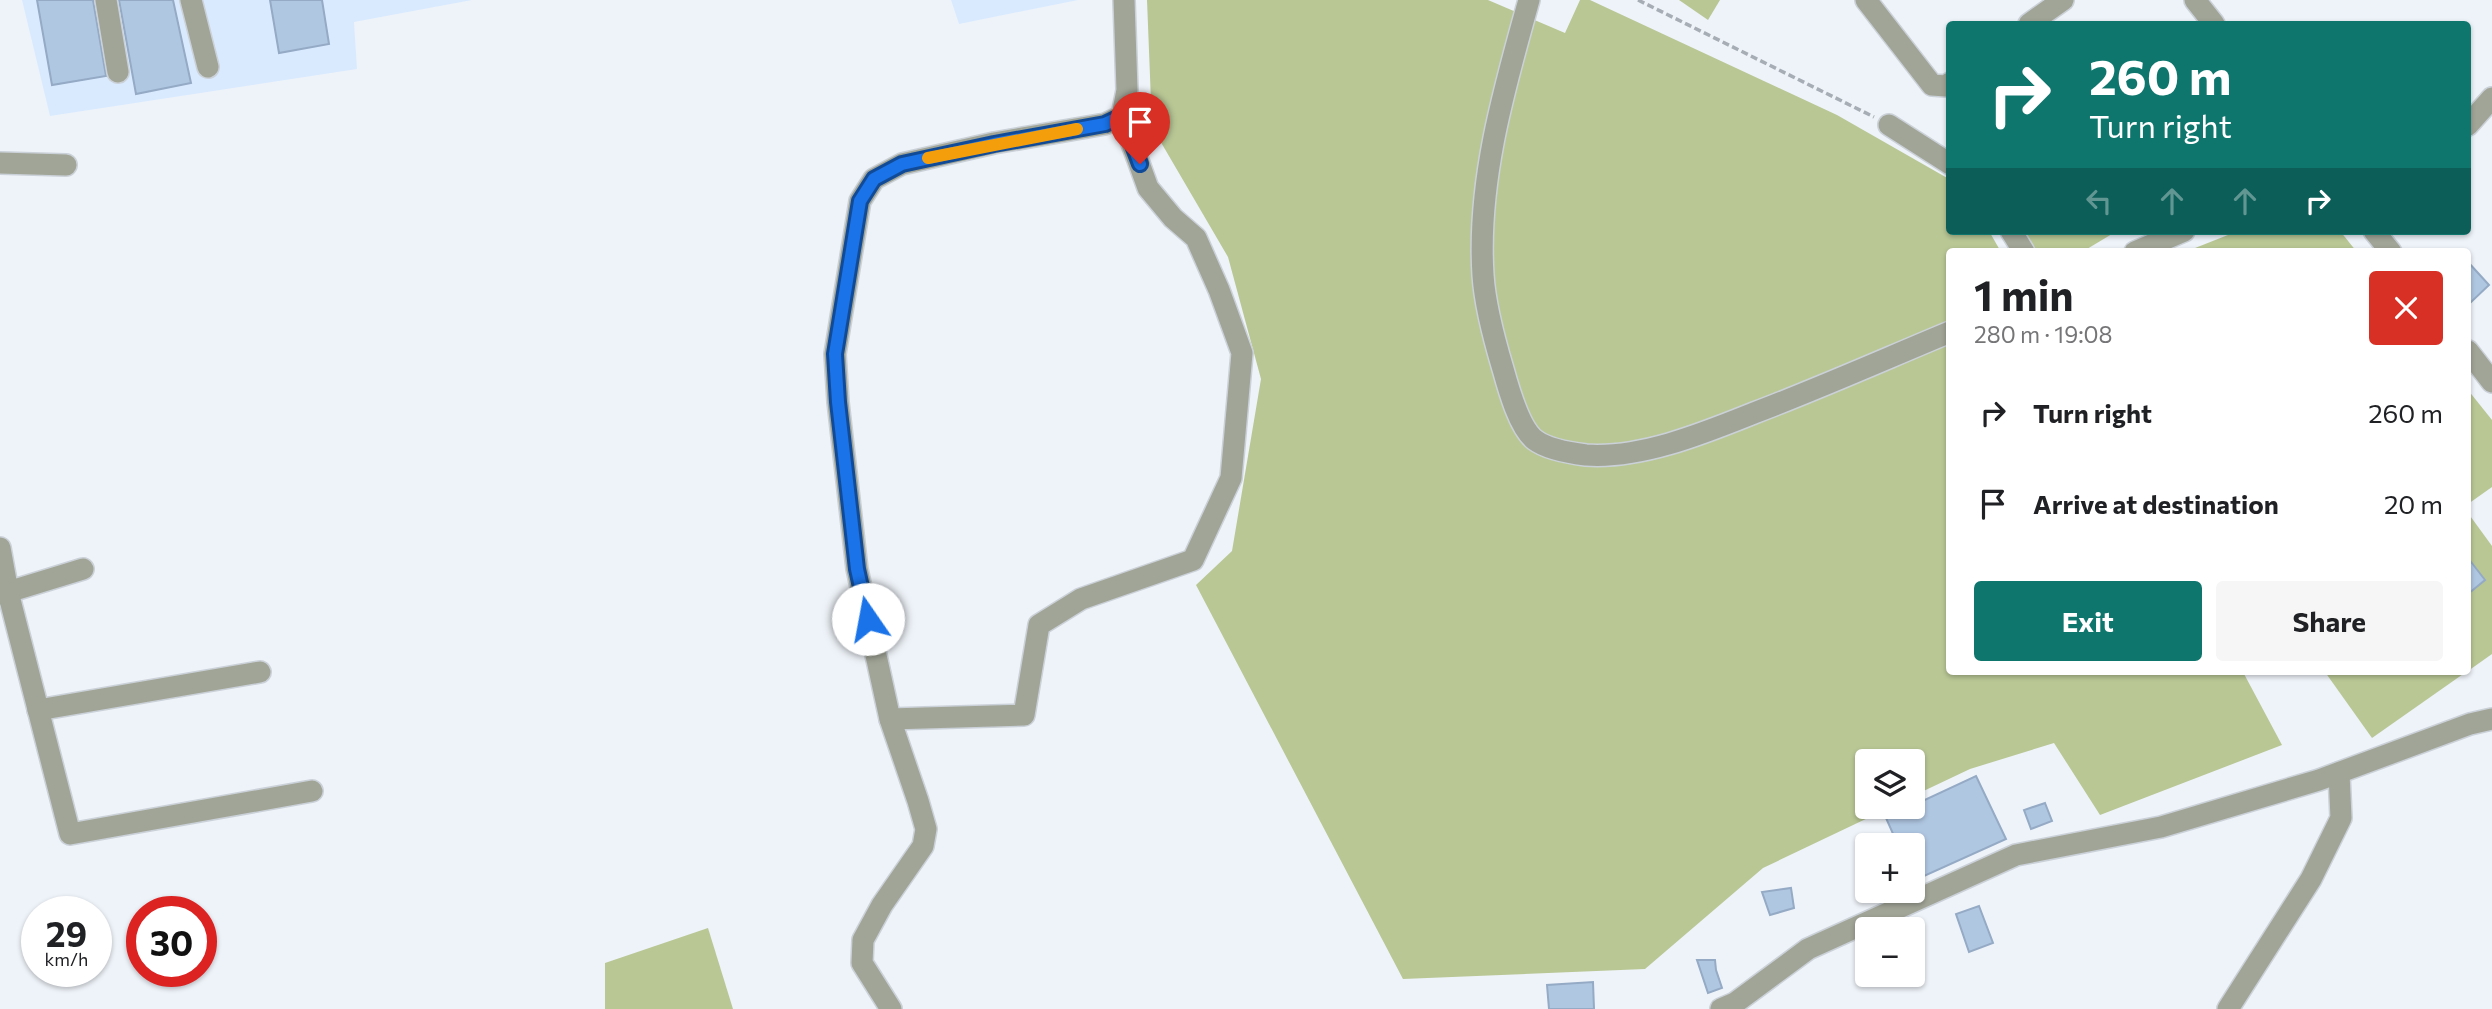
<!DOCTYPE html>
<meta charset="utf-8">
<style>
:root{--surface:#fff;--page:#f6f6f6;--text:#202124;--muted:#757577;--accent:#0f766e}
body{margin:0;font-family:Commissioner,sans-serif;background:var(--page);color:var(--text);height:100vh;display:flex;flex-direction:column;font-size:26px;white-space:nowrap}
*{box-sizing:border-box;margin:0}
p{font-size:23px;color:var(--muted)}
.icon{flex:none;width:38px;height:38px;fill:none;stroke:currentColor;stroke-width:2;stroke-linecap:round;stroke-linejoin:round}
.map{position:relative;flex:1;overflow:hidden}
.details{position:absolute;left:1946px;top:248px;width:525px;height:427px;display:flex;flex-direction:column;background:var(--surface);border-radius:7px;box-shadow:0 2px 5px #0004}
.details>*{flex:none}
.guide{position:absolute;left:1946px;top:21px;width:525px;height:214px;border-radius:7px;box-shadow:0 2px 5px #0004;background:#0f766e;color:#fff;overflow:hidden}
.tools{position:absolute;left:1855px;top:749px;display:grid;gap:14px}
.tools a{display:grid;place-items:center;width:70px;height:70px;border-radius:7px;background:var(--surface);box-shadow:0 2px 5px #0004;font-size:35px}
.speed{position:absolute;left:21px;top:896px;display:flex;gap:14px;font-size:35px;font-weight:700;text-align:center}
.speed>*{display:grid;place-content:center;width:91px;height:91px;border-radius:50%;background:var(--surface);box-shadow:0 2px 5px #0004;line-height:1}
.speed small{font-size:18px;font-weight:400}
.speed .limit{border:10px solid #d22;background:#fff;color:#111}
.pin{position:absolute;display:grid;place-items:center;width:60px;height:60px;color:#fff;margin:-72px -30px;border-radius:50% 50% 50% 0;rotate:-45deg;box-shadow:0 0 7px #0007}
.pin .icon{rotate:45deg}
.me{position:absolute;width:77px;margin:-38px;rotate:348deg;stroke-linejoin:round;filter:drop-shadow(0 0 5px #0008)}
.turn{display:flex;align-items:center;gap:24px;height:147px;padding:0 28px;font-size:32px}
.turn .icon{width:91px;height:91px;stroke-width:2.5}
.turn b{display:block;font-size:49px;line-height:60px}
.lanes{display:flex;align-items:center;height:66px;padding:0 28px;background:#0003;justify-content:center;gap:35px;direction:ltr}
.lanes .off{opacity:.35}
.round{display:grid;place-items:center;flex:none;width:74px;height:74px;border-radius:7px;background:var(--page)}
.head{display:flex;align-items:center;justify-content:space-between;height:119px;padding:0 28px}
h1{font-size:42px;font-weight:700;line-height:52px}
.button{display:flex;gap:14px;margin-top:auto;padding:14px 28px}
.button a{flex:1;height:80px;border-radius:7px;background:var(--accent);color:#fff;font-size:28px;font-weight:700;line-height:80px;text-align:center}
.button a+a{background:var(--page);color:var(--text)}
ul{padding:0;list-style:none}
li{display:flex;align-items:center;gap:21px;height:91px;padding:0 28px}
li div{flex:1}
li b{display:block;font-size:26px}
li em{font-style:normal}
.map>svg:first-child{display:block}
.built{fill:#d9eaff}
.green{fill:#b9c795}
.building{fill:#b0c7e2;stroke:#94aac5;stroke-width:2}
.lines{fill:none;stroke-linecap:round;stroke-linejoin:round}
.minor-casing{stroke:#cbd1d8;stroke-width:24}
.path{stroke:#a7adb4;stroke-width:3.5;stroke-dasharray:7 3.5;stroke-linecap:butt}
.minor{stroke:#a1a597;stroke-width:21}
.route-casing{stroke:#114b97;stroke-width:18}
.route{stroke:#1a73e8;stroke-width:12}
.slow{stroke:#f59e0b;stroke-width:12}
</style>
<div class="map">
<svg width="2492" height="1009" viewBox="0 0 2492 1009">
<rect width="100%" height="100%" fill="#eef3f9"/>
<!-- built -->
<g class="built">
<path d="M22 0H472L354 22 357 69 50 116Z"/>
<path d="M951 0H1078L959 24Z"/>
</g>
<!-- green -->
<g class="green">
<path d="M1147 0H1488L1565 33 1580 0H1590L1837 115 1949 179 1950 231H1989L2001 252H1950V672H2243L2282 745 2100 815 2054 743 1970 769 1913 796V761H1867V807H1891L1763 868 1645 969 1403 979 1196 585 1232 551 1261 379 1228 257 1152 127Z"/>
<path d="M1679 0H1720L1708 20Z"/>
<path d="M2025 231H2117L2082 252H2037Z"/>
<path d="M2238 231H2340L2357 252H2185Z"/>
<path d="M2468 390 2492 420V487L2468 504Z"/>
<path d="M2468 513 2492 546V654L2468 671Z"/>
<path d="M2325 672H2466L2372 738Z"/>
<path d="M708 928 733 1009H605V963Z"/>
</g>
<!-- building -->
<g class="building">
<path d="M37 0H93L106 76 52 85Z"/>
<path d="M119 0H173L191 83 136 94Z"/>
<path d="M270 0H322L329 44 279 53Z"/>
<path d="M2468 262 2489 285 2468 305Z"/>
<path d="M2468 558 2485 580 2468 594Z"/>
<path d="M1976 776 2006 839 1913 881V845H1898L1886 818Z"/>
<path d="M2045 803 2052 821 2031 829 2024 810Z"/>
<path d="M1791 888 1794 908 1770 915 1762 892Z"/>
<path d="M1979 906 1993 943 1969 952 1956 914Z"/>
<path d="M1697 960H1715L1716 970 1722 988 1708 993Z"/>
<path d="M1593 982 1594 1009H1549L1547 985Z"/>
</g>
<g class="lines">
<defs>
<g id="minor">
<path d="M106 0 118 72"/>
<path d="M191 0 208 67"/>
<path d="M1529 0C1504 89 1477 182 1483 275 1485 306 1494 339 1503 369 1508 387 1519 428 1535 440 1547 449 1570 453 1586 455 1641 459 1704 433 1754 413 1820 388 1885 359 1950 332"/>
<path d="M1866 0 1932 85 1946 86 1950 83"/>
<path d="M2195 0 2214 24"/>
<path d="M2029 24 2063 0"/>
<path d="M1889 125 1950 164"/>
<path d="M2468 125 2492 98"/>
<path d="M0 163 66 165"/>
<path d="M2011 231 2024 252"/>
<path d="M2374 231 2391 252"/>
<path d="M2135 252 2184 231"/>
<path d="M2468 351 2492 382"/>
<path d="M0 548 8 592 83 569"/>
<path d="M0 594 8 592 70 834 312 791"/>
<path d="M38 710 260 672"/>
<path d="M890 719 1024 715 1039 625 1081 599 1193 560 1231 478 1242 353 1219 290 1196 238 1173 218 1148 188 1122 116"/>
<path d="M891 1009 862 963 863 940 882 905 923 846 926 829 918 801 890 719 857 569 838 402 835 354 860 201 874 179 902 164 994 143 1105 124 1122 116 1127 90 1124 0"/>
<path d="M1721 1009 1735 1003 1808 949 2016 855 2161 827 2319 780 2470 724 2492 719"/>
<path d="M2228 1009 2311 879 2341 818 2339 773"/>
</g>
</defs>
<!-- minor casing -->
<use href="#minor" class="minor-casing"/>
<!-- path -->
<path class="path" d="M1638 0 1874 117"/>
<!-- minor -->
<use href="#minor" class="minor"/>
</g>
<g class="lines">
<defs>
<path id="route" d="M868 619 857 569 838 402 835 354 860 201 874 179 902 164 994 144 1105 124 1122 116 1140 164"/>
</defs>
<!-- route casing -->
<use href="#route" class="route-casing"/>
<!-- route -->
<use href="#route" class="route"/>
<!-- slow -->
<path class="slow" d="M928 158 1077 129"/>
</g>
</svg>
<div class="tools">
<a><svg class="icon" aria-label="layers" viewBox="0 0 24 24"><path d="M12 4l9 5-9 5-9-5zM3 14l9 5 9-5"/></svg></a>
<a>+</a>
<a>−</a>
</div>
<div class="speed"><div>29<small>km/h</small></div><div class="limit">30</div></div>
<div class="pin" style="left:1140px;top:164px;background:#d93025"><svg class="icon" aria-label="arrive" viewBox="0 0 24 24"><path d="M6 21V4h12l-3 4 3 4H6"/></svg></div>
<svg class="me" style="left:868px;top:619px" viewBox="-20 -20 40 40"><circle r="19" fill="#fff"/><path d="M0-13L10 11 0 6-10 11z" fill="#1a73e8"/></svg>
<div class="guide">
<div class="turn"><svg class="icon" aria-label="right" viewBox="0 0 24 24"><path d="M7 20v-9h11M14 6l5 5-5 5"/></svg><div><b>260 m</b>Turn right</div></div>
<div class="lanes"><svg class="icon off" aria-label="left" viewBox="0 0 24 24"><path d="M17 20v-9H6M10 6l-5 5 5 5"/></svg><svg class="icon off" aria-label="ahead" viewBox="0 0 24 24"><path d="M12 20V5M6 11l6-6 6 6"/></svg><svg class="icon off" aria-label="ahead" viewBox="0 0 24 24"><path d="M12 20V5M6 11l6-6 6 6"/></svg><svg class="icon" aria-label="right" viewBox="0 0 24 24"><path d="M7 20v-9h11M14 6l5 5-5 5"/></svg></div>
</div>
<section class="details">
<div class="head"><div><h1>1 min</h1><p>280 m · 19:08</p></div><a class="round" style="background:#d93025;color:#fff"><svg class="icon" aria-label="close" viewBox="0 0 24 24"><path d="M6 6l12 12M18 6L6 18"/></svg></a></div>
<ul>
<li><svg class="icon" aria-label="right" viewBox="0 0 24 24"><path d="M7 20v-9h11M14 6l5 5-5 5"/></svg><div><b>Turn right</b></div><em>260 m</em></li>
<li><svg class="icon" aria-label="arrive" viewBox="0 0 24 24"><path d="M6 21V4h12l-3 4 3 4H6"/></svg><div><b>Arrive at destination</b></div><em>20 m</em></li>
</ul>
<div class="button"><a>Exit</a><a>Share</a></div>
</section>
</div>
